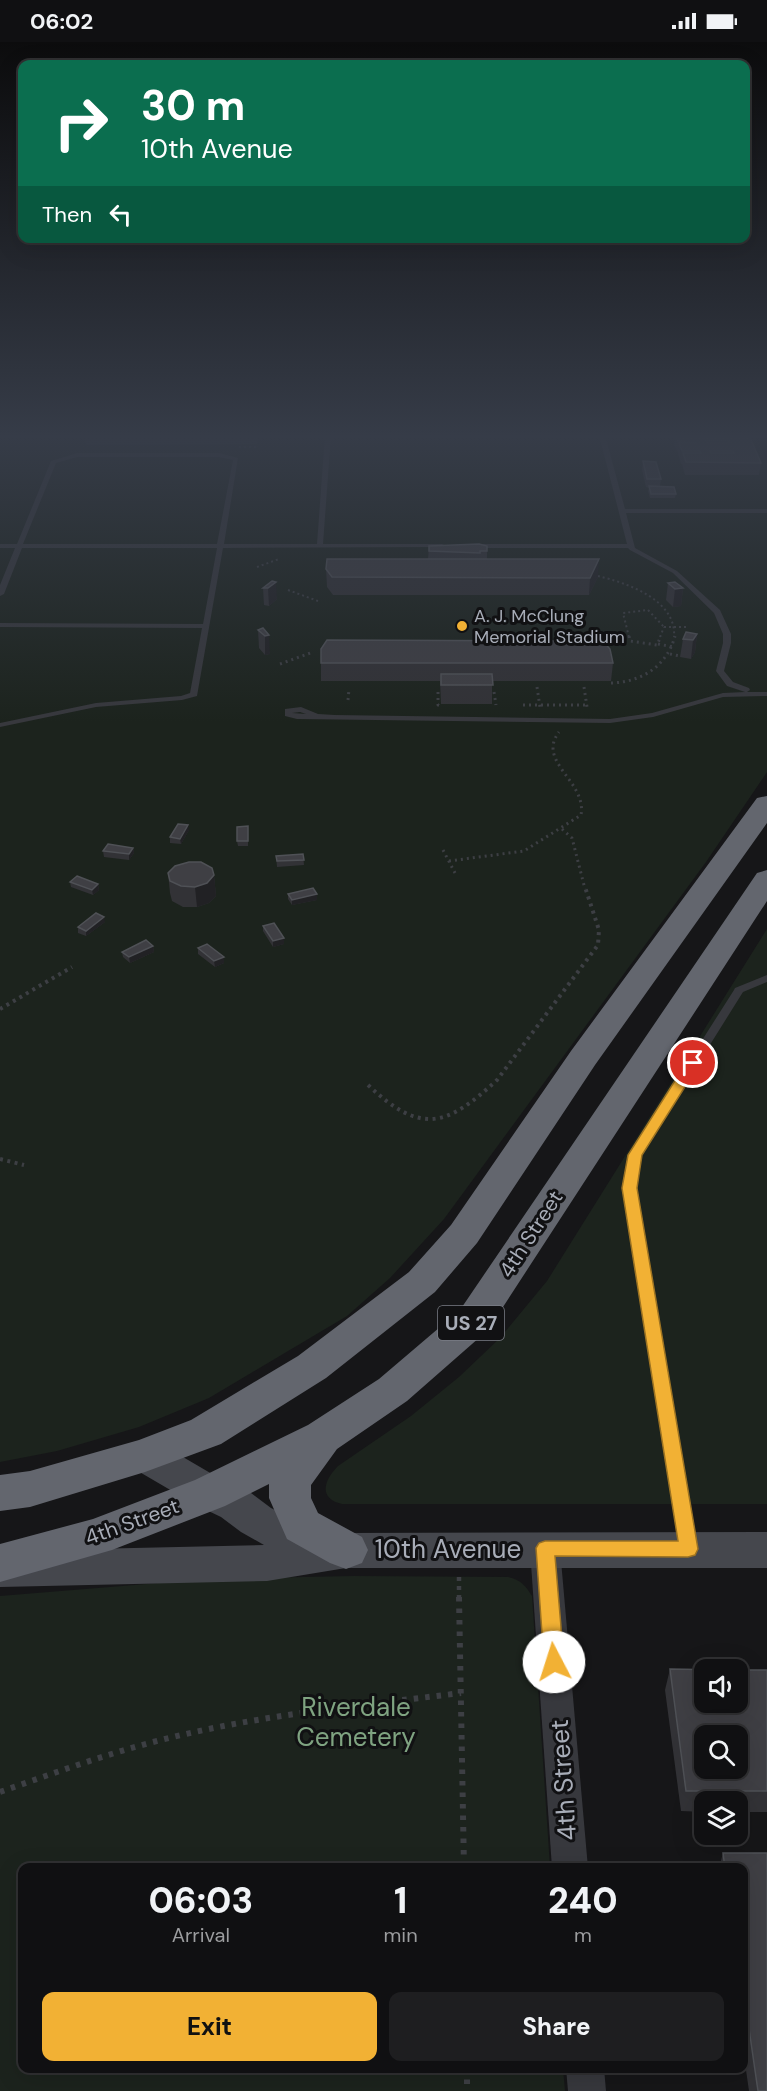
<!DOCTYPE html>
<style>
:root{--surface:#101012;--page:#1e1e20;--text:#f1f3f6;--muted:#9c9d9f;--line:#303032;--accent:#f2b134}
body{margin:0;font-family:"DM Sans",sans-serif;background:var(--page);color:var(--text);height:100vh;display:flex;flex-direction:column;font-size:22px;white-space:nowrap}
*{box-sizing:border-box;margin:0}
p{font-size:20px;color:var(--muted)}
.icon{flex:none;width:33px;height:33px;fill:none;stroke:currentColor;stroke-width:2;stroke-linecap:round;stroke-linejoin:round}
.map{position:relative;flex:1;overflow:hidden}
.panel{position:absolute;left:18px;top:1821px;width:730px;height:210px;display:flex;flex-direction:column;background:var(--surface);border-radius:12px;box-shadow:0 6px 24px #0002,0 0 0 2px var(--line)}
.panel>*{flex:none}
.banner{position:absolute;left:18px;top:18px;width:732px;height:183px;border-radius:12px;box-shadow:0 6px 24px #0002,0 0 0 2px var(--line);background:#0b6e4f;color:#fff;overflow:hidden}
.buttons{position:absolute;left:694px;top:1617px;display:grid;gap:12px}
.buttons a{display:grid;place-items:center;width:54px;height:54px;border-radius:12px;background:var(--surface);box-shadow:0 6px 24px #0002,0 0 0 2px var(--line);font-size:30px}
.pin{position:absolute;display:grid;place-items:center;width:51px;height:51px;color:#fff;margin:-26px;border:3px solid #fff;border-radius:50%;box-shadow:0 2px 6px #0007}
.me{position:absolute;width:66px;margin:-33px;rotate:355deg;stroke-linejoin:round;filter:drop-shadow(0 0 4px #0008)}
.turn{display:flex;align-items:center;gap:21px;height:126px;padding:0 24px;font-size:27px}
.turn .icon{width:78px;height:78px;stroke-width:2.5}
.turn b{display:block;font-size:42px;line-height:51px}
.then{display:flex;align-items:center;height:57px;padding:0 24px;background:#0003;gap:12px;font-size:22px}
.eta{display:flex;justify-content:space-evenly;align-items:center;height:102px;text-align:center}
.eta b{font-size:36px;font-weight:800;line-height:42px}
.button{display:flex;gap:12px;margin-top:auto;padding:12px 24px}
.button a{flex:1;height:69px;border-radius:12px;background:var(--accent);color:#111;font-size:24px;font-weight:800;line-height:69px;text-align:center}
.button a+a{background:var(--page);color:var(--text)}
.status{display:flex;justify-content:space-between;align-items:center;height:42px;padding:0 30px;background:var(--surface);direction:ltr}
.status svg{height:16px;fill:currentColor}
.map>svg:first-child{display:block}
.green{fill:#1c231d}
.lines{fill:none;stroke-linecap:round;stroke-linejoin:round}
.path-far4{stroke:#3d3f44;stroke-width:2;stroke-dasharray:2 3;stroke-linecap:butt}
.path-far3{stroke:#3d3f44;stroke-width:3;stroke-dasharray:2 4;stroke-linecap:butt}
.path-far2{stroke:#3d3f44;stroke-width:4;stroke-dasharray:3 4.5;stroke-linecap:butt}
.path-far1{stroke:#3d3f44;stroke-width:4.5;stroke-dasharray:4 5;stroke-linecap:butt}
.path{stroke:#3d3f44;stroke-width:6;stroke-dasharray:4.5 7;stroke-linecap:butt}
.lane{fill:#37383d;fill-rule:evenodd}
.street{fill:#37383d;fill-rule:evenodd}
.secondary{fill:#45474d;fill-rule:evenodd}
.highway{fill:#63666e;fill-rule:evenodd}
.wall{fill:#323236;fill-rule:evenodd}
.shaded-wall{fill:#212124}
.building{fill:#3f3f44;stroke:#4f5156;stroke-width:1.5;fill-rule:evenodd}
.route{fill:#f2b134;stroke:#9d7322;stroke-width:1.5}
.poi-dot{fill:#f2b134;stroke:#111113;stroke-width:2}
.labels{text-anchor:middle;stroke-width:6;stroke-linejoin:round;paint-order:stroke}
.far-poi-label{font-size:18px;fill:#a8adb8;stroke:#111113;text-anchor:start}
.shield{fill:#111113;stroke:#7b7e86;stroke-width:1.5}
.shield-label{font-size:20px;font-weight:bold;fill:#a8adb8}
.street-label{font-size:21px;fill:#a8adb8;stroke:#111113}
.near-street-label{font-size:26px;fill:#a8adb8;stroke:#111113}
.near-park-label{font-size:26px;fill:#7fa381;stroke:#111113}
</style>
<div class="status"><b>06:02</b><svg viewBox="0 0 49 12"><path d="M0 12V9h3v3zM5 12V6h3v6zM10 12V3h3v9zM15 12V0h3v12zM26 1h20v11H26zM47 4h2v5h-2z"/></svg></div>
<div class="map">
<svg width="767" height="2049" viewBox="0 0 767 2049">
<rect width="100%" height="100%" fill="#161618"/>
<!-- green -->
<g class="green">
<path d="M0 393H755L767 419V730L706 820 444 1177 390 1236 347 1274 209 1356 139 1385 57 1409 0 1420Z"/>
<path d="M767 887V1462H342C317 1456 325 1437 338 1424L411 1374 459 1335 500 1296 547 1239Z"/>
<path d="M354 1534 508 1535C521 1538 525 1543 532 1554L550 1825 22 1826V2026H563L565 2049H0V1554L208 1537Z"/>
</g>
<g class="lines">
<!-- path-far4 -->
<g class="path-far4">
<path d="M239 405H256"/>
<path d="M257 525 279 517"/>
<path d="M598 534C627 541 677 558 674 595"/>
<path d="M288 548 318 559"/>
<path d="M664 585H687"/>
<path d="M629 595 623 571 648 568 664 585"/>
<path d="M660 595 664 585"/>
</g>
<!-- path-far3 -->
<g class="path-far3">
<path d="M629 594 630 599 657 603 661 594"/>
<path d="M658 602 674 605"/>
<path d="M670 612 680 614"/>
<path d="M280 622 313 610"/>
<path d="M611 641C642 640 667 624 675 594"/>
<path d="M537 645 540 665"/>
<path d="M584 645 587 665"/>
<path d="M438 650V663H440"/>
<path d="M494 650 496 663"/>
<path d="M348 658 349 647"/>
<path d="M523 663H587"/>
<path d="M562 787 572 796 585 847"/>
<path d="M443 808 455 831"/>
<path d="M449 819 524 809 581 773C587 739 536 720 559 690"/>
</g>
<!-- path-far2 -->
<g class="path-far2">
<path d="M0 967 72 925"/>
<path d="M368 1043C421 1093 446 1085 497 1038L598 903 599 888 585 845"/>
<path d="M0 1117 24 1123"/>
</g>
<!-- path-far1 -->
<path class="path-far1" d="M459 1535V1556"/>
<!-- path -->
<g class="path">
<path d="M459 1555 464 1826"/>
<path d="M0 1750C57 1730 114 1709 173 1695 268 1672 365 1663 461 1651"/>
<path d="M467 2026V2049"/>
</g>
<!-- lane -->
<g class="lane">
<path d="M325 393H331L323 502H442L444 503V505L223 506 197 654 182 658 96 665 0 685V681L96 661 181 654 190 651 202 586 0 585V581L203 582 217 506H22L4 552 0 554V543L15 506H0V502H17L51 419 77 411H219L238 416 224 502H317ZM77 415H219L233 418 217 502H23L56 421Z"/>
<path d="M599 393H605L625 467H767V471H626L635 506 677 529 720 568 731 592V601L724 629 733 640 749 646 750 648 747 650H767V654L723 655 653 675 610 681 297 677 285 674V667L301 665 318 672 335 673 610 677 652 671 723 651 745 650 727 644 716 629 723 601V592L714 571 673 531 630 508 628 506H473L470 504 473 502H627ZM300 670 306 672 292 671Z"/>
<path d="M767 933V940L743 950 641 1113 635 1146 695 1503 693 1507 688 1509 683 1507 681 1503 623 1146 629 1113 734 948 735 946Z"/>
</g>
<!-- street -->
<g class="street">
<path d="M545 1494 556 1498 560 1507 588 1826H552L530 1507 534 1498Z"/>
<path d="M566 2026H604L606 2049H568Z"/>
</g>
<!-- secondary -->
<path class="secondary" d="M145 1397 159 1401 224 1439 251 1451 271 1466 305 1483 339 1491 767 1490V1526H346L267 1539 0 1545V1509L264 1503 241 1490 221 1475 196 1463 131 1425 125 1413 131 1401Z"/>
<!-- highway -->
<g class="highway">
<path d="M767 754V781L595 1023 477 1201 435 1250 326 1336 221 1402 145 1430 30 1465 0 1469V1433L30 1429 139 1398 191 1378 298 1314 409 1230 451 1183 571 1009 757 756Z"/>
<path d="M767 828V859L488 1288 407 1359 337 1407 311 1443V1456L318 1471 362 1495 368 1508 362 1521 346 1527 330 1521 287 1497 269 1456V1442L225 1464 112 1508 0 1540V1502L93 1477 195 1438 308 1383 379 1337 460 1268 757 831Z"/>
</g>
</g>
<!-- wall -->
<g class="wall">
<path d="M83 393H257L258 397 257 402 86 403 85 395Z"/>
<path d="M675 393H749L761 421 759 433H685L682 422H681L678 411 674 403ZM706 399H729V401H707Z"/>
<path d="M643 419 661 437 660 444 676 452 675 456H650L648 449 649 446 646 445 642 428Z"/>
<path d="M429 504 487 509V517L598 535 589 553H333L327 545 326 527 428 517Z"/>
<path d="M272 539 277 557 269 564 264 563 263 546Z"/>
<path d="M668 541 683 546 681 564 673 565 666 558Z"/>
<path d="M263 586 270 612 265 613 259 606 258 588Z"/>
<path d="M697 592 695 610 691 617 680 615 683 597Z"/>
<path d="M321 621H613L611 639H492V662H441L440 639H321Z"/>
<path d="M248 784V804H238L237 799Z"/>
<path d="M189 788 181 802 170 801V795Z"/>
<path d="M133 806 134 811 129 818 104 815 103 809Z"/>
<path d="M303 812 304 823 277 825 276 814Z"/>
<path d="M168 831 214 833 216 854 209 861 197 865H183L172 859 170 851Z"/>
<path d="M70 840 98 842 99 848 93 853 71 845Z"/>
<path d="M288 852H317V858L292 863 288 857Z"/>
<path d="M105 880 86 894 78 891V885Z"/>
<path d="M263 884 284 902 273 905 263 889Z"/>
<path d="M153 904 154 910 130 921 123 915 122 910Z"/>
<path d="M198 906 224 921 215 925 198 912Z"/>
<path d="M670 1627 767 1628V1770H738V1760H705V1770L681 1769 665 1648Z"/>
<path d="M723 1811H767V2049H749L744 2014V1826H719Z"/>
</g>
<!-- shaded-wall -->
<g class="shaded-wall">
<path d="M599 517 598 535 589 553 590 536Z"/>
<path d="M276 540 277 557 269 564 268 546Z"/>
<path d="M683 546 681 564 673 565 675 547Z"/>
<path d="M697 592 695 610 691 617 693 598Z"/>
<path d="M269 593 270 612 265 613V594Z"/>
<path d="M188 783 189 788 181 802 180 797Z"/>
<path d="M133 806 134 811 129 818V812Z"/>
<path d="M214 833 216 854 209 861 197 865 195 845Z"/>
<path d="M98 842 99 848 93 853 92 848Z"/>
<path d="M317 852V858L292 863V858Z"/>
<path d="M104 875 105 880 86 894V889Z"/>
<path d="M284 896V902L273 905V899Z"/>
<path d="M153 904 154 910 130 921 129 915Z"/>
<path d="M224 915V921L215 925 214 919Z"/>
</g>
<!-- building -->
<g class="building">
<path d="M676 393H749L761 421 686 420 683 411H701L700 409H682L679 401H697L678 399ZM706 399H729V401H707ZM710 409H733L734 411H711Z"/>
<path d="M643 419 656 420 661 437H647Z"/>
<path d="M649 444 674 445 676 452H651Z"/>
<path d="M479 502 487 504V509H480V511L429 509V504Z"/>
<path d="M327 517H599L590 536 332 535 326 527Z"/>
<path d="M272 539 276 540 268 546H263Z"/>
<path d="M675 540 683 546 675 547 668 541Z"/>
<path d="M263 586 269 593 265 594 258 588Z"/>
<path d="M686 590 697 592 693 598 683 597Z"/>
<path d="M327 598 603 599 610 607 613 621H321V607Z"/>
<path d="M441 632H492L493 643H441Z"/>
<path d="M178 782 188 783 180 797 170 795Z"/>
<path d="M248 784V799H237V785Z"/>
<path d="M108 802 133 806 129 812 103 809Z"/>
<path d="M303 812 304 818 277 819 276 814Z"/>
<path d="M189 820H201L212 826 214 833 207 841 195 845 181 844 170 839 168 831 175 824Z"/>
<path d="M77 834 98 842 92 848 70 840Z"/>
<path d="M313 846 317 852 292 858 288 852Z"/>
<path d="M96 871 104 875 86 889 78 885Z"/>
<path d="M274 881 284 896 273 899 263 884Z"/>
<path d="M146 898 153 904 129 915 122 910Z"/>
<path d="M207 902 224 915 214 919 198 906Z"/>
<path d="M670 1627 726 1628H705V1660H738V1628H767V1749H686ZM705 1694H738V1726H705Z"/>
<path d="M723 1811H767V2049H758L744 1952V1826H725Z"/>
</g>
<!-- sky -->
<linearGradient id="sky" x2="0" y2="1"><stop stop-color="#0c0c0d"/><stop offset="0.58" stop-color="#363c48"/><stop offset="1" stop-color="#363c48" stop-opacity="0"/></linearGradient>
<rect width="767" height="680" fill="url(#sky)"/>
<!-- route -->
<path class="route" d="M693 1017 700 1021 642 1113 637 1146 698 1507 695 1513 688 1515 555 1514 564 1620 561 1627 554 1629 547 1627 544 1620 536 1506 539 1501 545 1499H678L622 1146 628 1113 688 1018Z"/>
<!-- markers -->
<circle class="poi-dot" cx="462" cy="584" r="6"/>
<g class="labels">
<!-- far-poi labels -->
<g class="far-poi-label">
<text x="474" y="580">A. J. McClung<tspan x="474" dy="21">Memorial Stadium</tspan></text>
</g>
<!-- shield labels -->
<rect class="shield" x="438" y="1264" width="66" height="34" rx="4.5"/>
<g class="shield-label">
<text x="471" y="1288">US 27</text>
</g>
<!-- street labels -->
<g class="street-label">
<text transform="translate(531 1192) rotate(-57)" y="7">4th Street</text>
<text transform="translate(132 1480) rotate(-20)" y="7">4th Street</text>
</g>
<!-- near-street labels -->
<g class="near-street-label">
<text x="448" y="1516">10th Avenue</text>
<text transform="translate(563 1738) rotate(-94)" y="9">4th Street</text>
</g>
<!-- near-park labels -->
<g class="near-park-label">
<text x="356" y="1674">Riverdale<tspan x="356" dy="30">Cemetery</tspan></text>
</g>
</g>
</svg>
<div class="buttons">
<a><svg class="icon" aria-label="sound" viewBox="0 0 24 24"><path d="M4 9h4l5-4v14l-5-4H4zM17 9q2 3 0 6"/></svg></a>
<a><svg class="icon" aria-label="search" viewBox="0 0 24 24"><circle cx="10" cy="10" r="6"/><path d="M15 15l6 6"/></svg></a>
<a><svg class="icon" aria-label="layers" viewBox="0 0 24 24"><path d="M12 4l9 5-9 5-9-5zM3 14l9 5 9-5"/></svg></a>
</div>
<div class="pin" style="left:693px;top:1021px;background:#d93025"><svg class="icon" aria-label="arrive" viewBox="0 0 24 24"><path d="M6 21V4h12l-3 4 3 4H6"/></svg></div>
<svg class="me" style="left:554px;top:1620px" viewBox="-20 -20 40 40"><circle r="19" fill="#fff"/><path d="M0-13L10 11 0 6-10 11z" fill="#f2b134"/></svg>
<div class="banner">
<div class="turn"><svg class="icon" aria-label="right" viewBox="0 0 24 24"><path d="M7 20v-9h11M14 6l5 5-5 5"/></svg><div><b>30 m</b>10th Avenue</div></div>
<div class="then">Then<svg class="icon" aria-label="left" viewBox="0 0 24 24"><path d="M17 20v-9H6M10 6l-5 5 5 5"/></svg></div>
</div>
<section class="panel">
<div class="eta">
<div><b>06:03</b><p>Arrival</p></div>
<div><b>1</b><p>min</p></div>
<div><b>240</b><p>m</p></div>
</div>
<div class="button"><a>Exit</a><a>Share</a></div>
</section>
</div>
